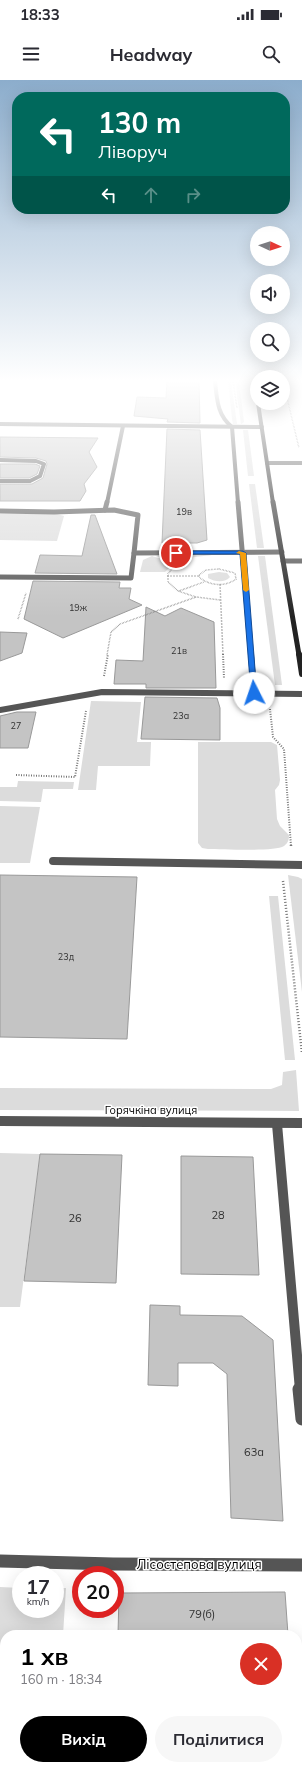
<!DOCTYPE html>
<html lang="uk">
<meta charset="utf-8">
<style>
:root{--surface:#fff;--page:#f7f7f7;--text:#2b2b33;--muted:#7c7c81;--accent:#000}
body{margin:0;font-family:Mulish,sans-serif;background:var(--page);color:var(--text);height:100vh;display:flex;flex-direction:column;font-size:15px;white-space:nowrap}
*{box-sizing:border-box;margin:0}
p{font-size:13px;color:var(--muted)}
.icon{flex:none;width:22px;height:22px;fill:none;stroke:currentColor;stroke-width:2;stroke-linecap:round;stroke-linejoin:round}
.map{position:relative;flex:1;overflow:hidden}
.sheet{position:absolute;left:0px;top:1550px;width:302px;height:140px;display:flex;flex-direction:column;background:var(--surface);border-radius:16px 16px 0 0;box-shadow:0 4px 16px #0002}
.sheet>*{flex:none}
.hud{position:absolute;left:12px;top:12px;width:278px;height:122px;border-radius:16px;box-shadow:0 4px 16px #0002;background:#00695c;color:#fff;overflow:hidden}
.needle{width:26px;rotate:93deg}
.tools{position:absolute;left:250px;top:146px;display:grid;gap:8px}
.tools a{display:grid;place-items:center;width:40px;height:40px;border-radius:50%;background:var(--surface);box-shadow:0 4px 16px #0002;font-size:20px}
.speed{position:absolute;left:12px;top:1486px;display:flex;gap:8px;font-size:20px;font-weight:700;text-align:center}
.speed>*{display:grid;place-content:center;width:52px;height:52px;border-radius:50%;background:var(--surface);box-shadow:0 4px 16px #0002;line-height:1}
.speed small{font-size:10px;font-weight:400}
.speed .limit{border:6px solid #d22;background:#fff;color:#111}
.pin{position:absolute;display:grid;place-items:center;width:34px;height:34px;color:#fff;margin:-17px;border:2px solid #fff;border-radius:50%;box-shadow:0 1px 4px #0007}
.me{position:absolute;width:44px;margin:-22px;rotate:356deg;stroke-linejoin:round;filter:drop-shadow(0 0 3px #0008)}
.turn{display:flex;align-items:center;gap:14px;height:84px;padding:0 20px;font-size:18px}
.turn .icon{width:52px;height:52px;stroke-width:2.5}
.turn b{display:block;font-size:28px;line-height:34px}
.lanes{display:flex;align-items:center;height:38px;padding:0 20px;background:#0003;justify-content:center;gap:20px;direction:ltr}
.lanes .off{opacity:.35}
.round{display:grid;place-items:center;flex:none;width:42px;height:42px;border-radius:21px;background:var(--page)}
.head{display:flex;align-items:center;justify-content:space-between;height:68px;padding:0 20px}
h1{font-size:24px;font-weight:700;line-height:30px;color:var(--accent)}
.primary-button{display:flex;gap:8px;margin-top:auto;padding:8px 20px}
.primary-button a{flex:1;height:46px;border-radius:24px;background:var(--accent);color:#fff;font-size:16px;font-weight:700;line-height:46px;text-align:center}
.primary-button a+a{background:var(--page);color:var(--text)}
.status{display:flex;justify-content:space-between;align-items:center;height:28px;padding:0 20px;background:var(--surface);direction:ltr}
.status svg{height:11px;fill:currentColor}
header{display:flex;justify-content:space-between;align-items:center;height:52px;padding:0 20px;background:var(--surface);font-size:18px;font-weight:700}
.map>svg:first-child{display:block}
.green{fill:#dcdcdc}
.building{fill:#c4c4c4;stroke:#999}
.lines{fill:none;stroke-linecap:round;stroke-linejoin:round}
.path-far2{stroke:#777;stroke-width:1.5;stroke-dasharray:0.5 1;stroke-linecap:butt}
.path-far1{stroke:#777;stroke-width:2;stroke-dasharray:1 1.5;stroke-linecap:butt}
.path{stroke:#777;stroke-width:2.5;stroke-dasharray:1 2;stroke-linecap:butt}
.lane-far5{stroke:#555;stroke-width:4}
.lane-far4{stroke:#555;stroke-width:5}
.lane-far3{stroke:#555;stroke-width:6}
.lane-far2{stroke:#555;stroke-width:8}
.lane-far1{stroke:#555;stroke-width:10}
.lane{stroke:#555;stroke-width:13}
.street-far2{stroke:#555;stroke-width:4}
.street-far1{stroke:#555;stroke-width:10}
.street{stroke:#555;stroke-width:13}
.secondary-far2{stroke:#222;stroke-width:4}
.secondary-far1{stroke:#222;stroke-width:5}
.secondary{stroke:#222;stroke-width:6}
.route{fill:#1a73e8;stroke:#114b97}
.slow{fill:#f59e0b}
.labels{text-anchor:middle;stroke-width:3;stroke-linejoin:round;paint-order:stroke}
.number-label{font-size:9px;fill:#313131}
.street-label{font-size:11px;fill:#000;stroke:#fff}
.near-number-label{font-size:11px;fill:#313131}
.near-street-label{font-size:13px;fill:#000;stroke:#fff}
</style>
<div class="status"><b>18:33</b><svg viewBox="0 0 49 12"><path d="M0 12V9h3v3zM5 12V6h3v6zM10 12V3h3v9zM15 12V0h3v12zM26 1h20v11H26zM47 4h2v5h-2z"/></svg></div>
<header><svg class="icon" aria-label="menu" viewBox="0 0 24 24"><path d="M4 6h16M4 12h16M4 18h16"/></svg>Headway<svg class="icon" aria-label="search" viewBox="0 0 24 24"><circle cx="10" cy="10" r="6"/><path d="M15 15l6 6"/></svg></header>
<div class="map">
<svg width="302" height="1690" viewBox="0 0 302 1690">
<rect width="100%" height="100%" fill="#fff"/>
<!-- green -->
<g class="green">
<path d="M228 301H231L237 344H233L232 339Z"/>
<path d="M235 301H239L244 342 241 344Z"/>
<path d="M243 350H248L254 396H248Z"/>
<path d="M249 404H255L264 468H257Z"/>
<path d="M0 434H57L64 436 57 461 0 460Z"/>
<path d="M212 475 187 478 176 482 156 476Z"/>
<path d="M152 476 174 483 165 492H140L143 480Z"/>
<path d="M258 476H265L282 605H275Z"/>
<path d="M219 492 227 493 230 497C225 503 215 502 208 498V494Z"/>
<path d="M91 621 141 622 137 662H151L150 686H98L96 710H78Z"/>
<path d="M198 662H271L277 665 280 700 279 705 275 710 277 739 280 746 289 755C289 760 288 763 284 766 274 772 222 769 208 769L202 768 198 763Z"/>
<path d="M18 701 74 702 73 709H43L41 722 0 721V707H17Z"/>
<path d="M0 726 40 727 30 783H0Z"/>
<path d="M288 795 298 797 302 799V912Z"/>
<path d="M269 816H278L295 980H285Z"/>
<path d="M296 990 299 1031 0 1030V1008L271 1009 282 1005 283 992Z"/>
<path d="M0 1073 40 1074 20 1227H0Z"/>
<path d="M0 1507 21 1508V1529H55V1508H66L63 1555H5V1663H0Z"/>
</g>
<!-- building -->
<g class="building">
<path d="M167 301H199L200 343 167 342 168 339 134 336 137 317 166 318Z"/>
<path d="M167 349 200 350 207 460 197 463H162Z"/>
<path d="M0 357 98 358 89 372 97 387 84 404 86 411 80 421H0V404H32L43 398 47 384 46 381 36 378 0 377Z"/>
<path d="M0 384H35L40 386 37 394 29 398H0Z"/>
<path d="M91 435H95L117 494 35 493 40 475 82 476Z"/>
<path d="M33 501 120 502 119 508H131L129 519 142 525 63 558 24 539Z"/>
<path d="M146 527 165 536 181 528 214 542 216 608H146V604H114L116 580 143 581Z"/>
<path d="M0 552 27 553 22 573 0 581Z"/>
<path d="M145 617 217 618 220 628V660L141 659Z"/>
<path d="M17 632H36L28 668H0V636Z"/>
<path d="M0 795 137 797 127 959 0 957Z"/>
<path d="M40 1074 122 1075 116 1203 24 1201Z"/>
<path d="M181 1076 253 1077 259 1195 181 1194Z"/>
<path d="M150 1225 180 1226V1235L242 1236 273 1260 283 1441 231 1438 227 1294 213 1283H178V1306L148 1305Z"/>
<path d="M285 1512 288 1555H118L119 1513Z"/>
</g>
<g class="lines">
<!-- path-far2 -->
<g class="path-far2">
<path d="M233 301 237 328"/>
<path d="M283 301 299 368"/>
<path d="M172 489 168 494V502L178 511 196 517"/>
<path d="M219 489 235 493 236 499C225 507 211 506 200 498L199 495 206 490Z"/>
<path d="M167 496H199"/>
<path d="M220 504 223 575"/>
<path d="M179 511 204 502"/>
<path d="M18 539 26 513"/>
<path d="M107 575 111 552 120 544 196 517 220 520"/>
</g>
<!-- path-far1 -->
<g class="path-far1">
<path d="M223 574 224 598"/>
<path d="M104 596 108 574"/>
<path d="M270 629 273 657 284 669 291 766"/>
<path d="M16 695 75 697 86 631"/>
</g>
<!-- path -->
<g class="path">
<path d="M291 765V767"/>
<path d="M283 801 302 973"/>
</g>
<!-- lane-far5 -->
<g class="lane-far5">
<path d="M215 301C217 319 217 335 232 347L238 423"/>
<path d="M0 380 36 381 44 384 40 396 30 401H0"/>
<path d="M107 423 123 346"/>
</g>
<!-- lane-far4 -->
<g class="lane-far4">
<path d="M238 422 251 575"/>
<path d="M105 430 107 422"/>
<path d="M0 431 54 432 114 430 138 435 134 473"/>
<path d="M283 481H302"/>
<path d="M0 497 131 498 134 473 282 472"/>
</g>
<!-- lane-far3 -->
<g class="lane-far3">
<path d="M251 574 254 613"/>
<path d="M0 630 102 612 302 614"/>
</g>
<!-- lane-far2 -->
<path class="lane-far2" d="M53 781 302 785"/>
<!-- lane-far1 -->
<path class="lane-far1" d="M277 1044 300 1310"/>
<!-- lane -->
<g class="lane">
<path d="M299 1309 302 1339"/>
<path d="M0 1679H5"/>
<path d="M297 1683H302"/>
</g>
<!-- street-far2 -->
<g class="street-far2">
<path d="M0 344 262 347"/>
<path d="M267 383H302"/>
</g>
<!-- street-far1 -->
<path class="street-far1" d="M0 1041 302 1043"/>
<!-- street -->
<path class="street" d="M0 1481 113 1484 302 1485"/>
<!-- secondary-far2 -->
<g class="secondary-far2">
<path d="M254 301 257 317"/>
<path d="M258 323 273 423"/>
</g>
<!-- secondary-far1 -->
<path class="secondary-far1" d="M273 422 299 575"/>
<!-- secondary -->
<path class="secondary" d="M299 574 302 594"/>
</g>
<!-- sky -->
<linearGradient id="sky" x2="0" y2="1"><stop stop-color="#8cadcc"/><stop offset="0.56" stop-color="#fff"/><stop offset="1" stop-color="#fff" stop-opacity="0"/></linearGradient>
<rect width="302" height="537" fill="url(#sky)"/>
<!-- route -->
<path class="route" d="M176 471H243L246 473 257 615 251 613 240 474H174Z"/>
<!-- slow -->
<path class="slow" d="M239 471 246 473 249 510 246 512 243 510 240 474 236 473Z"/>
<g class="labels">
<!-- number labels -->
<g class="number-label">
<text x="184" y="435">19в</text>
<text x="78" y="531">19ж</text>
<text x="179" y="574">21в</text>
<text x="181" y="639">23а</text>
<text x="16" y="649">27</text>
<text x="66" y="880">23д</text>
</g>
<!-- street labels -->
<g class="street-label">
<text x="151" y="1034">Горячкіна вулиця</text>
</g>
<!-- near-number labels -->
<g class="near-number-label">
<text x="218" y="1139">28</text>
<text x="75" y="1142">26</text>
<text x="254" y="1376">63а</text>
<text x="202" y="1538">79(б)</text>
</g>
<!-- near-street labels -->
<g class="near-street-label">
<text x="199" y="1489">Лісостепова вулиця</text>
</g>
</g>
</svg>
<div class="tools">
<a><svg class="needle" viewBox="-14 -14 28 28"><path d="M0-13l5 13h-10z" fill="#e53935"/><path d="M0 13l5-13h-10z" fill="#7c7c81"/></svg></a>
<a><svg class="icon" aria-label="sound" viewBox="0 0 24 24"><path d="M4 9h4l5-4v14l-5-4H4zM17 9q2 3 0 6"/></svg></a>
<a><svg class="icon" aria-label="search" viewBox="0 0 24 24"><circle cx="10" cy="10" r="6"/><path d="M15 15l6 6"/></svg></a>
<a><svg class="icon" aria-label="layers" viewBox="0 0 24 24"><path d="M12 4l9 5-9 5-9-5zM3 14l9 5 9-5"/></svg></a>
</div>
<div class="speed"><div>17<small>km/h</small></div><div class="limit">20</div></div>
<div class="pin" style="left:176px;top:473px;background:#d93025"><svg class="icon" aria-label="arrive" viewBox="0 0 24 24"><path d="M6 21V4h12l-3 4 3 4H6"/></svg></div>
<svg class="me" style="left:254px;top:613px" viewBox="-20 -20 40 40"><circle r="19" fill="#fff"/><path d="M0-13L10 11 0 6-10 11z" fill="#1a73e8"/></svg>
<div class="hud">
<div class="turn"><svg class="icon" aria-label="left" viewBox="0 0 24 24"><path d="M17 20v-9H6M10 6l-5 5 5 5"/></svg><div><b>130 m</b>Ліворуч</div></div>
<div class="lanes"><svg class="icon" aria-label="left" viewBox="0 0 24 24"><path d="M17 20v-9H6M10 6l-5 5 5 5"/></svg><svg class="icon off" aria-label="ahead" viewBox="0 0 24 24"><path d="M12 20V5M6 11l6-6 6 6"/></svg><svg class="icon off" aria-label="right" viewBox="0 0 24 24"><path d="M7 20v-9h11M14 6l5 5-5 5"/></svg></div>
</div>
<section class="sheet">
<div class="head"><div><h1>1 хв</h1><p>160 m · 18:34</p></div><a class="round" style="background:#d93025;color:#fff"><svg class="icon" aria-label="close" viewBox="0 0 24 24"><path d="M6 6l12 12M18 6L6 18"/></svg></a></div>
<div class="primary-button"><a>Вихід</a><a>Поділитися</a></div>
</section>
</div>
